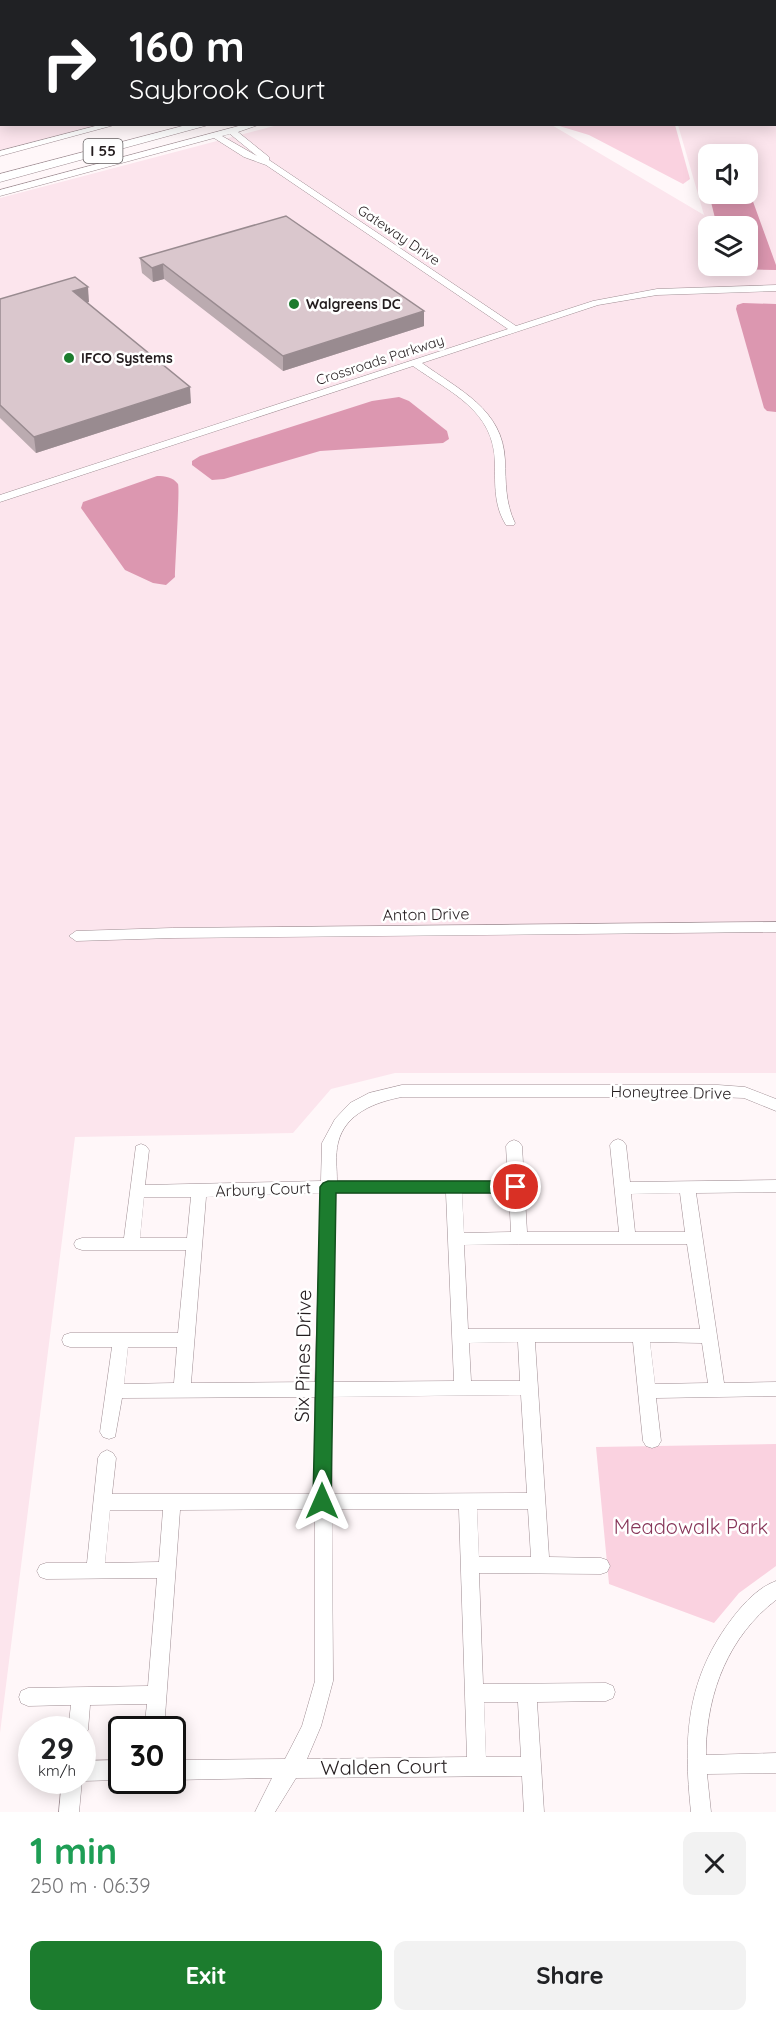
<!DOCTYPE html>
<meta charset="utf-8">
<style>
:root{--surface:#fff;--page:#f2f2f2;--text:#202124;--muted:#757577;--accent:#1c7c2e}
body{margin:0;font-family:Quicksand,sans-serif;background:var(--page);color:var(--text);height:100vh;display:flex;flex-direction:column;font-size:22px;white-space:nowrap}
*{box-sizing:border-box;margin:0}
p{font-size:20px;color:var(--muted)}
.icon{flex:none;width:33px;height:33px;fill:none;stroke:currentColor;stroke-width:2;stroke-linecap:round;stroke-linejoin:round}
.map{position:relative;height:1812px;overflow:hidden}
.details{display:flex;flex-direction:column;background:var(--surface);flex:1}
.details>*{flex:none}
.guide{position:absolute;left:0px;top:0px;width:777px;height:126px;box-shadow:0 3px 15px #0003;background:#202124;color:#fff;overflow:hidden}
.fabs{position:absolute;left:698px;top:144px;display:grid;gap:12px}
.fabs a{display:grid;place-items:center;width:60px;height:60px;border-radius:12px;background:var(--surface);box-shadow:0 3px 15px #0003;font-size:30px}
.speed{position:absolute;left:18px;top:1716px;display:flex;gap:12px;font-size:30px;font-weight:700;text-align:center}
.speed>*{display:grid;place-content:center;width:78px;height:78px;border-radius:50%;background:var(--surface);box-shadow:0 3px 15px #0003;line-height:1}
.speed small{font-size:15px;font-weight:400}
.speed .limit{border:3px solid #111;border-radius:9px;background:#fff;color:#111}
.pin{position:absolute;display:grid;place-items:center;width:51px;height:51px;color:#fff;margin:-26px;border:3px solid #fff;border-radius:50%;box-shadow:0 2px 6px #0007}
.me{position:absolute;width:66px;margin:-33px;rotate:0deg;stroke-linejoin:round;filter:drop-shadow(0 0 4px #0008)}
.turn{display:flex;align-items:center;gap:21px;height:126px;padding:0 30px;font-size:27px}
.turn .icon{width:78px;height:78px;stroke-width:2.5}
.turn b{display:block;font-size:42px;line-height:51px}
.round{display:grid;place-items:center;flex:none;width:63px;height:63px;border-radius:12px;background:var(--page)}
.summary{display:flex;align-items:center;justify-content:space-between;height:102px;padding:0 30px}
h1{font-size:36px;font-weight:700;line-height:45px;color:#1e9e55}
.cta{display:flex;gap:12px;margin-top:auto;padding:12px 30px}
.cta a{flex:1;height:69px;border-radius:12px;background:var(--accent);color:#fff;font-size:24px;font-weight:700;line-height:69px;text-align:center}
.cta a+a{background:var(--page);color:var(--text)}
.map>svg:first-child{display:block}
.built{fill:#fce5ed;fill-rule:evenodd}
.green{fill:#fad2e0}
.water{fill:#dc97b0}
.lines{fill:none;stroke-linecap:round;stroke-linejoin:round}
.minor-casing{stroke:#9f8d93;stroke-width:1}
.highway-casing{stroke:#9f8d93;stroke-width:1}
.minor{fill:#fff;fill-rule:evenodd}
.highway{fill:#fff;fill-rule:evenodd}
.wall{fill:#bbabb0}
.shaded-wall{fill:#998b90}
.building{fill:#dac7cd;stroke:#998b90;stroke-width:1.5}
.route{fill:#1c7c2e;stroke:#12511e;stroke-width:1.5}
.poi-dot{fill:#1c7c2e;stroke:#fff;stroke-width:2}
.labels{text-anchor:middle;stroke-width:5;stroke-linejoin:round;paint-order:stroke}
.far-street-label{font-size:14px;fill:#231c1e;stroke:#fff}
.far-poi-label{font-size:14px;font-weight:bold;fill:#231c1e;stroke:#fff;text-anchor:start}
.shield{fill:#fff;stroke:#656062;stroke-width:1.5}
.shield-label{font-size:15px;font-weight:bold;fill:#231c1e}
.street-label{font-size:16px;fill:#231c1e;stroke:#fff}
.near-street-label{font-size:20px;fill:#231c1e;stroke:#fff}
.near-park-label{font-size:20px;fill:#873659;stroke:#fff}
</style>
<div class="map">
<svg width="776" height="1812" viewBox="0 0 776 1812">
<rect width="100%" height="100%" fill="#fff7f9"/>
<!-- built -->
<g class="built">
<path d="M178 0H585L175 2Z"/>
<path d="M734 0H776V1073H395L331 1089 293 1133 75 1137 0 1733V198L278 125 550 124 704 215 678 125 776 124V2L729 1ZM708 154H747V194H708ZM708 226H747V266H708Z"/>
<path d="M0 57 2 124 98 125 0 150Z"/>
</g>
<!-- green -->
<g class="green">
<path d="M556 125H675L690 179 683 184 589 135Z"/>
<path d="M776 1444V1566L739 1593 714 1623 609 1584 596 1447Z"/>
</g>
<!-- water -->
<g class="water">
<path d="M747 185 776 265V270L736 269 732 266H747V226H717L709 194H747Z"/>
<path d="M743 303 776 304V412L767 411 764 408 736 309 737 305Z"/>
<path d="M399 397 409 401 447 431 449 439 443 443 320 451 224 479 212 480 192 465V461L200 456 372 401Z"/>
<path d="M157 476C165 476 173 477 178 484 180 489 175 564 175 577L166 585 153 583 125 570 81 508 83 502Z"/>
</g>
<g class="lines">
<defs>
<g id="minor">
<path d="M149 0H158L148 2Z"/>
<path d="M164 0H173L163 2Z"/>
<path d="M408 0H417L418 2H409Z"/>
<path d="M591 0H602L589 2Z"/>
<path d="M719 0H729L717 2Z"/>
<rect x="0" y="45" width="2" height="4"/>
<path d="M103 124H118L0 156V151Z"/>
<path d="M246 124H261L238 132 269 157V160L516 326 593 301 657 289 776 285V291L657 295 598 305 422 363C459 390 503 409 505 460 506 483 505 502 515 523L514 525H506C494 506 495 485 495 463 494 410 451 393 413 366L0 502V495L508 329 266 165 244 157 214 138 0 196V190ZM230 134 257 156 222 136Z"/>
<path d="M776 922V932L172 938 76 941 69 936 76 931 172 928Z"/>
<path d="M402 1085H718L745 1087 776 1099V1111L744 1098 718 1097H402C376 1102 345 1113 338 1143 335 1155 337 1169 337 1181H508L506 1146 509 1142 514 1140 519 1142 522 1146 527 1232H619L610 1145 613 1141 618 1139 623 1141 626 1145 630 1182 776 1180V1192L696 1193 724 1383 776 1382V1396L656 1398 661 1441 658 1446 652 1448 646 1446 643 1441 633 1342H535L549 1557 601 1558 607 1560 610 1566 607 1572 601 1574 479 1573 483 1684 606 1683 613 1686 615 1692 613 1698 606 1701 537 1702 544 1812H524L522 1776 296 1778 275 1812H255L272 1778 172 1780V1760L285 1759 302 1726 315 1681V1509L180 1510 164 1730H144L147 1704 90 1705 88 1730 82 1737V1730H68L71 1705 28 1706 21 1703 19 1697 21 1691 28 1688 148 1686 157 1578 46 1579 40 1577 37 1571 40 1565 46 1563H87L98 1458 101 1453 107 1450 113 1453 116 1458 112 1494H315V1397L122 1398 115 1437 109 1439 103 1437 100 1432 112 1347H70L64 1345 62 1340 64 1335 70 1333H178L186 1250H82L76 1248 74 1244 76 1240 82 1238H124L136 1146 141 1144 146 1146 149 1150 145 1185 321 1181 322 1143 335 1119 350 1103 369 1093ZM321 1193 315 1382 191 1383 206 1197ZM336 1193H446L454 1381 332 1382ZM462 1193H509L511 1232 464 1233ZM680 1193 685 1232H635L631 1194ZM144 1197H191L187 1238H140ZM519 1244H687L700 1329H468L464 1245ZM518 1342 520 1381H471L469 1343ZM650 1342 702 1343 708 1383 655 1384ZM128 1347H177L174 1383 124 1384ZM521 1395 527 1493 332 1494 331 1397ZM332 1509H459L467 1757 307 1759 321 1726 333 1681ZM477 1509H528L531 1557H479ZM110 1510H163L159 1562 105 1563ZM484 1702H518L521 1757H486Z"/>
<path d="M776 1581V1600C729 1636 707 1692 706 1750V1755L776 1753V1773L707 1774 711 1812H691C683 1737 686 1678 734 1616 745 1602 759 1587 776 1581Z"/>
<path d="M122 1760V1780L82 1781V1761Z"/>
<path d="M62 1780H82L79 1812H59Z"/>
</g>
<g id="highway">
<path d="M637 0H652L636 2Z"/>
<path d="M667 0H682L666 2Z"/>
<path d="M190 124H212L0 182V174Z"/>
</g>
</defs>
<!-- minor casing -->
<use href="#minor" class="minor-casing"/>
<!-- highway casing -->
<use href="#highway" class="highway-casing"/>
<!-- minor -->
<use href="#minor" class="minor"/>
<!-- highway -->
<use href="#highway" class="highway"/>
</g>
<!-- wall -->
<g class="wall">
<path d="M462 0H567L562 2H465Z"/>
<path d="M140 258 424 326 283 371 164 279 153 282 142 273Z"/>
<path d="M0 299 89 302H87L191 403 36 453 0 418Z"/>
</g>
<!-- shaded-wall -->
<g class="shaded-wall">
<path d="M518 0H567L562 2H512Z"/>
<path d="M163 264 164 279 153 282 152 268Z"/>
<path d="M88 287 89 302 75 306 73 291Z"/>
<path d="M424 311V326L283 371V356Z"/>
<path d="M190 387 191 403 36 453 34 437Z"/>
</g>
<!-- building -->
<g class="building">
<path d="M487 0H518L512 2H490Z"/>
<path d="M286 216 424 311 283 356 163 264 152 268 140 258Z"/>
<path d="M75 277 88 287 73 291 190 387 34 437 0 405V299Z"/>
</g>
<!-- route -->
<path class="route" d="M328 1181H516L521 1183 523 1187 521 1191 516 1193H336L331 1501 329 1507 322 1509 316 1507 313 1501 320 1187 323 1183Z"/>
<!-- markers -->
<g class="poi-dot">
<circle cx="294" cy="304" r="6"/>
<circle cx="69" cy="358" r="6"/>
</g>
<g class="labels">
<!-- far-street labels -->
<g class="far-street-label">
<text transform="translate(399 235) rotate(34)" y="5">Gateway Drive</text>
<text transform="translate(380 360) rotate(-18)" y="5">Crossroads Parkway</text>
</g>
<!-- far-poi labels -->
<g class="far-poi-label">
<text x="306" y="309">Walgreens DC</text>
<text x="81" y="363">IFCO Systems</text>
</g>
<!-- shield labels -->
<rect class="shield" x="83.5" y="139" width="39" height="24" rx="4.5"/>
<g class="shield-label">
<text x="103" y="156">I 55</text>
</g>
<!-- street labels -->
<g class="street-label">
<text transform="translate(426 914) rotate(-1)" y="6">Anton Drive</text>
<text transform="translate(671 1092) rotate(1)" y="6">Honeytree Drive</text>
<text transform="translate(263 1189) rotate(-2)" y="6">Arbury Court</text>
</g>
<!-- near-street labels -->
<g class="near-street-label">
<text transform="translate(303 1356) rotate(-89)" y="7">Six Pines Drive</text>
<text transform="translate(384 1767) rotate(-1)" y="7">Walden Court</text>
</g>
<!-- near-park labels -->
<g class="near-park-label">
<text x="691" y="1534">Meadowalk Park</text>
</g>
</g>
</svg>
<div class="fabs">
<a><svg class="icon" aria-label="sound" viewBox="0 0 24 24"><path d="M4 9h4l5-4v14l-5-4H4zM17 9q2 3 0 6"/></svg></a>
<a><svg class="icon" aria-label="layers" viewBox="0 0 24 24"><path d="M12 4l9 5-9 5-9-5zM3 14l9 5 9-5"/></svg></a>
</div>
<div class="speed"><div>29<small>km/h</small></div><div class="limit">30</div></div>
<div class="pin" style="left:516px;top:1187px;background:#d93025"><svg class="icon" aria-label="arrive" viewBox="0 0 24 24"><path d="M6 21V4h12l-3 4 3 4H6"/></svg></div>
<svg class="me" style="left:322px;top:1501px" viewBox="-20 -20 40 40"><path d="M0-17L14 15 0 8-14 15z" fill="#1c7c2e" stroke="#fff" stroke-width="4"/></svg>
<div class="guide">
<div class="turn"><svg class="icon" aria-label="right" viewBox="0 0 24 24"><path d="M7 20v-9h11M14 6l5 5-5 5"/></svg><div><b>160 m</b>Saybrook Court</div></div>
</div>
</div>
<section class="details">
<div class="summary"><div><h1>1 min</h1><p>250 m · 06:39</p></div><a class="round"><svg class="icon" aria-label="close" viewBox="0 0 24 24"><path d="M6 6l12 12M18 6L6 18"/></svg></a></div>
<div class="cta"><a>Exit</a><a>Share</a></div>
</section>
